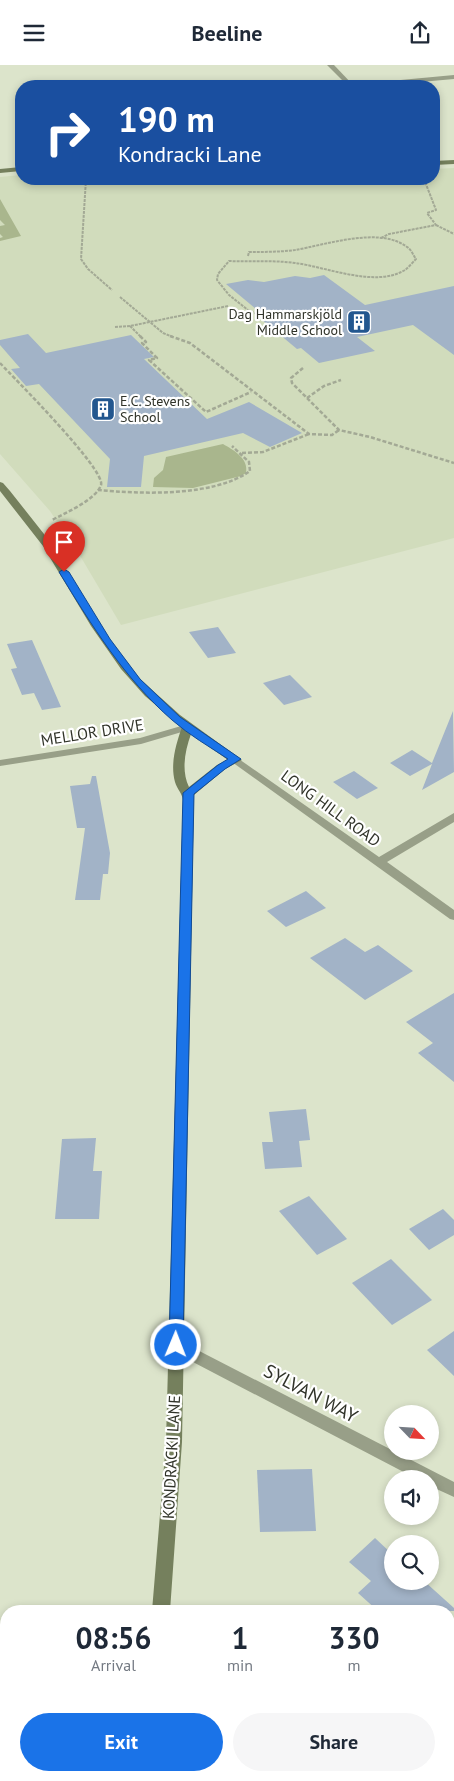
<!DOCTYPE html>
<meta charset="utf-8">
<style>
:root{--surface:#fff;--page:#f6f6f7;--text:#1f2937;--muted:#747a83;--accent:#1a73e8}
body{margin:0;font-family:"PT Sans",sans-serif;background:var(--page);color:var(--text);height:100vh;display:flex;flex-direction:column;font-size:19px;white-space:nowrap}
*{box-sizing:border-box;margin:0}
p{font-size:16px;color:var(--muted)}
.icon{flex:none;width:28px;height:28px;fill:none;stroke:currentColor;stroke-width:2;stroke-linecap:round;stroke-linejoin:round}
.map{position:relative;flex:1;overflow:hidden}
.side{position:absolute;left:0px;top:1540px;width:455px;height:176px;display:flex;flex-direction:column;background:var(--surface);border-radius:20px 20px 0 0;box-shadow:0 2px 8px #0003}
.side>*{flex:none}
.top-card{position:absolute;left:15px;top:15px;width:425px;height:105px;border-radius:20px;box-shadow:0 2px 8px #0003;background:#1a4fa0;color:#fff;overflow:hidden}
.needle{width:32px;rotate:115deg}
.controls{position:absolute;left:384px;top:1340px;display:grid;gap:10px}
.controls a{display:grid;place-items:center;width:55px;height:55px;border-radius:50%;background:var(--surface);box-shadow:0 2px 8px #0003;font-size:25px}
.pin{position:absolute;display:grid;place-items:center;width:42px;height:42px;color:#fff;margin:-51px -21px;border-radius:50% 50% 50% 0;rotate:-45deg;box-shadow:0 0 5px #0007}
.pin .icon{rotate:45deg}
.me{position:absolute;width:55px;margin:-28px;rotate:1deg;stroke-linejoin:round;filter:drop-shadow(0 0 4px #0008)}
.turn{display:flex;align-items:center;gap:18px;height:105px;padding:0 20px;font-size:22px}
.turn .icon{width:65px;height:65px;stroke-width:2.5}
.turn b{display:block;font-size:35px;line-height:42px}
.eta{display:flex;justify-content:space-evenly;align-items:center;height:85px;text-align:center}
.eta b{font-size:30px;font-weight:600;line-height:35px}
.action{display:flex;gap:10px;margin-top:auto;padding:10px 20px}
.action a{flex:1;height:58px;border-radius:30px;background:var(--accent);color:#fff;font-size:20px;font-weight:600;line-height:58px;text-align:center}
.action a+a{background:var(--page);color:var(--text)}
header{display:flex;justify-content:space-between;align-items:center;height:65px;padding:0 20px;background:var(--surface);font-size:22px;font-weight:600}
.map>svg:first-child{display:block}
.built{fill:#d1dcbc}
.green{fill:#a9b68d}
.building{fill:#a2b3c7}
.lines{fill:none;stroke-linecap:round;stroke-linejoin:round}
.path-far1{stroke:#a3a995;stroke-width:2;stroke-dasharray:3 1;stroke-linecap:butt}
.path{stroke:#a3a995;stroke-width:2.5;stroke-dasharray:4 2;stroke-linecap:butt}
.street{fill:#989f88;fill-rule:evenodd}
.secondary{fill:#75805d;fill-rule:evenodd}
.route{fill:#1a73e8;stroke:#114b97}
.labels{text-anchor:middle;stroke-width:4.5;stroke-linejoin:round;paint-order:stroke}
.far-poi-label{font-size:14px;fill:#303329;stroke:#fff;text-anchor:end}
.street-label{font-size:16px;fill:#303329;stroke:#fff}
.near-street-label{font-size:19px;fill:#303329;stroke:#fff}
</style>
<header><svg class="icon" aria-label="menu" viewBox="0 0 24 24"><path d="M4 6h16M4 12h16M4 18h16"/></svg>Beeline<svg class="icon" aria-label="share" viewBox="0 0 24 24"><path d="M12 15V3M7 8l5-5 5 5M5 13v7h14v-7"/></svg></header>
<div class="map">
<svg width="454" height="1716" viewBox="0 0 454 1716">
<rect width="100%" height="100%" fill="#dce4cb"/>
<!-- built -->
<path class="built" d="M454 103V473L121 560 82 494 50 446 0 389V112L21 110V114H434V104Z"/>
<!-- green -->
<g class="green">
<path d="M0 134 21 171 0 176V173L3 172 0 169V161L5 160 0 155Z"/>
<path d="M223 379C233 385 249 393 246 408L241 411 193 423 153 422 154 413 163 405 166 392Z"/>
</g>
<!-- building -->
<g class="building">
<path d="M324 210 365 240 454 221V290L413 260 357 272 375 286 319 298 301 283 297 284 261 254 267 253 226 219 248 215 264 217 295 211 310 213Z"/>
<path d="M28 269 46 288 131 270 154 292 144 294 207 354 249 337 302 368 270 382 243 368 144 391 141 422H107L110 394 39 319 26 321 11 304 20 303 0 280V275Z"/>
<path d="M218 562 236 588 208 593 189 567Z"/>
<path d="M32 575 61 642 42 645 34 628 22 630 11 604 17 603 7 579Z"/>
<path d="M290 610 312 632 284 640 263 618Z"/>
<path d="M453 646 454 707 422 725 432 699 410 711 390 698 412 685 432 698Z"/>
<path d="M354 706 378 723 357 734 333 717Z"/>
<path d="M92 711H96L110 788 108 809H103L100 835H75L85 763H77L70 721 90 719Z"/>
<path d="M306 826 326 843 286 862 267 846Z"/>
<path d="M345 873 365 887 378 880 413 906 365 935 310 893Z"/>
<path d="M454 928V1017L418 988 433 978 406 957Z"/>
<path d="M306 1044 310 1075 299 1076 302 1102 265 1104 262 1077H273L269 1047Z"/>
<path d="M96 1073 93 1106H102L99 1154H55L62 1074Z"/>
<path d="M309 1131 347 1174 317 1190 279 1146Z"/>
<path d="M443 1144 454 1155V1170L429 1185 409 1164Z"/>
<path d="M391 1194 432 1235 392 1260 352 1218Z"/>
<path d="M454 1266V1311L427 1285Z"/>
<path d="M312 1404 316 1466 260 1467 257 1405Z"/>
<path d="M375 1473 392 1489V1516H424L454 1543V1546H378L358 1528 371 1516 349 1497Z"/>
</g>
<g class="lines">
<!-- path-far1 -->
<g class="path-far1">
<path d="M86 114 81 194 88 204 112 225"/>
<path d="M436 160 454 169"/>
<path d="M381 173 389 169 436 160 427 148 436 145 424 114"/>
<path d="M248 191 249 187C264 187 280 187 295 185 325 180 380 161 407 182 411 184 413 190 416 194 413 197 409 202 405 205 375 223 327 202 295 198 273 195 251 197 229 196L218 209 217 215 229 230 248 245 265 253"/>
<path d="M120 232 163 268 173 272"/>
<path d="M130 261 141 272"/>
<path d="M115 262 130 261 228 241"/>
</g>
<!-- path -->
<g class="path">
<path d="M140 271 146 277 142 278 157 293 149 295 206 347 251 327"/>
<path d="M170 271 190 278 309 369 332 370 339 365"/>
<path d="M0 298C14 313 106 405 101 420 96 435 65 448 52 455"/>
<path d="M303 303 291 313 292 318 339 365 370 372 454 398"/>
<path d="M307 333 324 321 341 315"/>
<path d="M242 388 263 387 309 369"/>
<path d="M98 425C142 429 213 432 250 406L249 397 232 381"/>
</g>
<!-- street -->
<g class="street">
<path d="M327 0H334L354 21H348Z"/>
<path d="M454 10V14L376 21H355L358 19Z"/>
<path d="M188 659 192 660 194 662 192 664 141 679 0 701V695L140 673Z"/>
<path d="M236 692 379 792 454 748V757L387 797 454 845V855L450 854 232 697 230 695Z"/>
<path d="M176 1274 454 1417V1432L430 1421V1414H417L170 1285 168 1280 170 1275Z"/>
</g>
<!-- secondary -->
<g class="secondary">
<path d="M454 95V99L434 100V96Z"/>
<path d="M21 102V106L0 108V104Z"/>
<path d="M0 417 3 418 10 426 44 469 110 575 140 614 180 650 242 695 225 704 194 730 182 1377 170 1546H152L166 1377 183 735C182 728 177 724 175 717 170 699 176 679 182 662L145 631 121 604 91 561 43 481 0 426ZM191 669 228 695 217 700 189 722C181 705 185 686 191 669Z"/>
<path d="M129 1710H147L146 1716H128Z"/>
</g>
</g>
<!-- route -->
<path class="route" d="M64 504 69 507 110 574 140 614 180 652 241 694 225 704 194 729 183 1280 181 1285 176 1286 171 1285 169 1280 183 728 218 700 228 694C210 682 189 670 172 655 124 613 92 561 59 507Z"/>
<!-- icons -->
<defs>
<symbol id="building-square" viewBox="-11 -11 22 22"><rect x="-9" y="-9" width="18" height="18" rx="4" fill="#23578f" stroke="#fff"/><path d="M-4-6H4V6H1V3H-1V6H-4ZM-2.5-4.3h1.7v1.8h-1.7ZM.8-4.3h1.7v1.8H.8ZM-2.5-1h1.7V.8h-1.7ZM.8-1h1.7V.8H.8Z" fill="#fff"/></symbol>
</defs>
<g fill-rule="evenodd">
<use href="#building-square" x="345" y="243" width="28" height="28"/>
<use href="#building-square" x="89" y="330" width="28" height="28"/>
</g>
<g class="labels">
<!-- far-poi labels -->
<g class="far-poi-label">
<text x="342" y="254">Dag Hammarskjöld<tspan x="342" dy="16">Middle School</tspan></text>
<text x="120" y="341" text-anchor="start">E.C. Stevens<tspan x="120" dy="16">School</tspan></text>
</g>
<!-- street labels -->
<g class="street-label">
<text transform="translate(92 667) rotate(-9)" y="6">MELLOR DRIVE</text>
<text transform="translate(331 743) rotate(36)" y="6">LONG HILL ROAD</text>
<text transform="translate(171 1392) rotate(-87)" y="6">KONDRACKI LANE</text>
</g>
<!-- near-street labels -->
<g class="near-street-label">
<text transform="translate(311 1328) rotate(28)" y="7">SYLVAN WAY</text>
</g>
</g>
</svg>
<div class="controls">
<a><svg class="needle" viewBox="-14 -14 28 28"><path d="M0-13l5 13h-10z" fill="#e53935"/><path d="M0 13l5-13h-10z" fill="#747a83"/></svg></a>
<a><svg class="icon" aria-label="sound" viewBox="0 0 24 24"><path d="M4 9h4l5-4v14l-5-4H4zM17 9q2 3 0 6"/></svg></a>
<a><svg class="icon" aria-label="search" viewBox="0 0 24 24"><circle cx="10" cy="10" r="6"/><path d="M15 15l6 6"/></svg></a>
</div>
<div class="pin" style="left:64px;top:507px;background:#d93025"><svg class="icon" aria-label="arrive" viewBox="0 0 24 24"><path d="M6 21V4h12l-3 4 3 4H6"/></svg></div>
<svg class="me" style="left:176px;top:1280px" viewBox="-20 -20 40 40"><circle r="17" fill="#1a73e8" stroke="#fff" stroke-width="3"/><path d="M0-11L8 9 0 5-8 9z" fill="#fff"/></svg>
<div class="top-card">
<div class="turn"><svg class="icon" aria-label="right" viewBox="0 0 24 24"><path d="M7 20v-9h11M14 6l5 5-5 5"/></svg><div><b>190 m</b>Kondracki Lane</div></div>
</div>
<section class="side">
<div class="eta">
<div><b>08:56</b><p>Arrival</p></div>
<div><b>1</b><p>min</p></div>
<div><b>330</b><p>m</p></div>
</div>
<div class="action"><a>Exit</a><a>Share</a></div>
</section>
</div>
